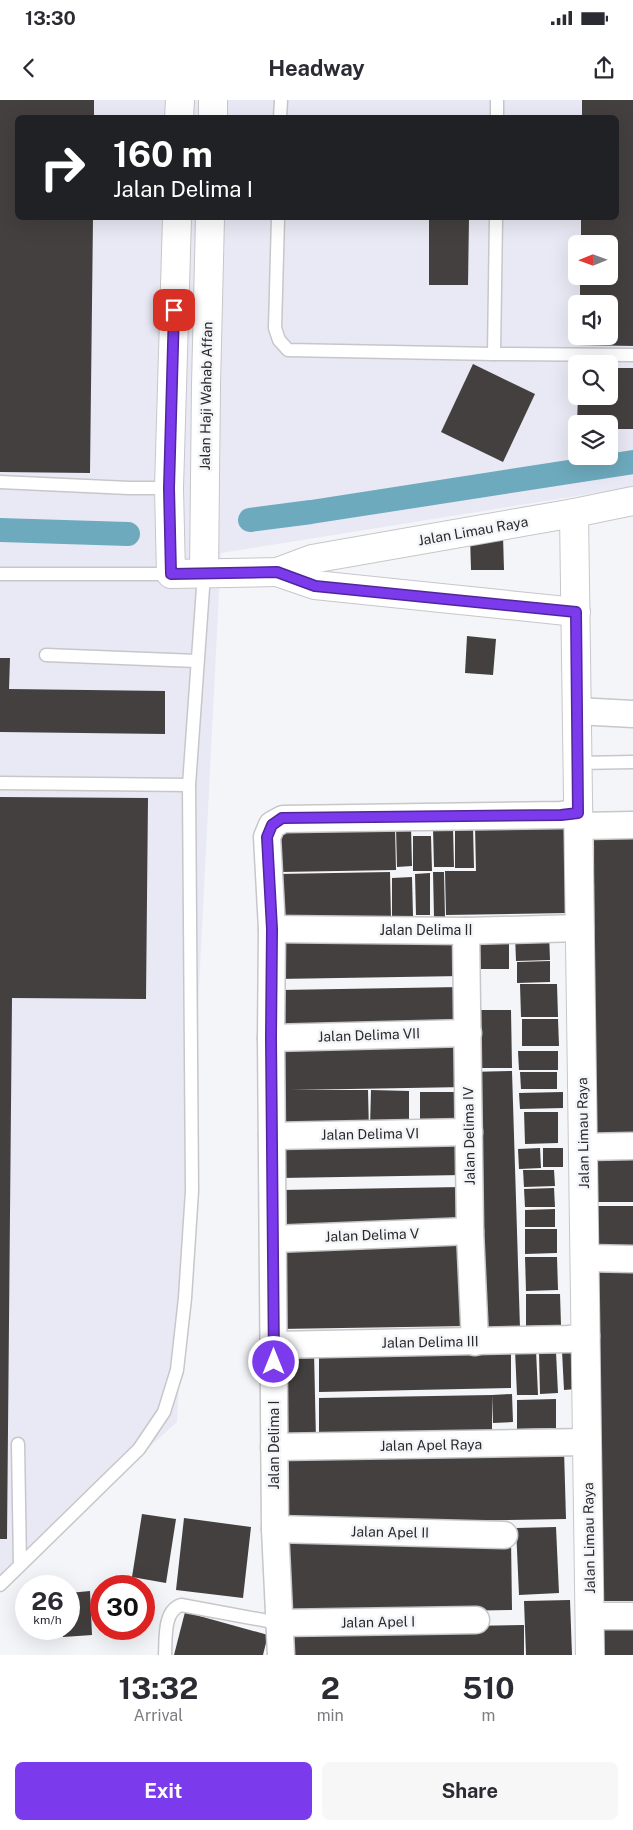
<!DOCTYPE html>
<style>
:root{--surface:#fff;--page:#f7f7f7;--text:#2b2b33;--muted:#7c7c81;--accent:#7c3aed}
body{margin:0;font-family:"Public Sans",sans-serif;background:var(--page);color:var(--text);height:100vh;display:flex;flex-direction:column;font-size:19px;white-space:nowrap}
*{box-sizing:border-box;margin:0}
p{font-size:16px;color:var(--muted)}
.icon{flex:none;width:28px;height:28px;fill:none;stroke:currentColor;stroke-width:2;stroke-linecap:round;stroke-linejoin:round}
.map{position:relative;height:1555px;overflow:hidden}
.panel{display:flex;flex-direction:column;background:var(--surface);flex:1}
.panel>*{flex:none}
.hud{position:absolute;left:15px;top:15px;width:604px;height:105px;border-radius:8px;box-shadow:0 5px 20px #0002;background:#202124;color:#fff;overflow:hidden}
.needle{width:32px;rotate:269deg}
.controls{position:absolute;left:568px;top:135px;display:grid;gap:10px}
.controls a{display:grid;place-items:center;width:50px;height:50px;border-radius:8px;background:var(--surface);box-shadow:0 5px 20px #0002;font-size:25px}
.speed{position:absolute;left:15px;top:1475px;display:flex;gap:10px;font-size:25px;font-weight:700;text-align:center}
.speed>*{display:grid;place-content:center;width:65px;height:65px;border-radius:50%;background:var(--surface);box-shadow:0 5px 20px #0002;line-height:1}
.speed small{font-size:12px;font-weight:400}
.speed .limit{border:8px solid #d22;background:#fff;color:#111}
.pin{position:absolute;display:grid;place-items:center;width:42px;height:42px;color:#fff;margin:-21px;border-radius:10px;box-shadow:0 2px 8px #0006}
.me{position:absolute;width:55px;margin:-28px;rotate:0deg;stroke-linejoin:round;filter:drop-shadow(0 0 4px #0008)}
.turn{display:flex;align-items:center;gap:18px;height:105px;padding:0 15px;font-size:22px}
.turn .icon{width:65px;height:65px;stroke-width:2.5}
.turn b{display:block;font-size:35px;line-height:42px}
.eta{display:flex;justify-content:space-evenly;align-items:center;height:85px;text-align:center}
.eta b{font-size:30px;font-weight:700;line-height:35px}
.primary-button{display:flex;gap:10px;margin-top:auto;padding:10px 15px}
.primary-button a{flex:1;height:58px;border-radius:8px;background:var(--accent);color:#fff;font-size:20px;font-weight:700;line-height:58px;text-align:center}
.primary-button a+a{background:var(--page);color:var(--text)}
.status{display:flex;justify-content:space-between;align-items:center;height:35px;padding:0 25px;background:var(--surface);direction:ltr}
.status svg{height:14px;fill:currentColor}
header{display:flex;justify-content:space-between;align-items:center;height:65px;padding:0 15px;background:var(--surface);font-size:22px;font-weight:700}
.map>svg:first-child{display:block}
.built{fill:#e8e9f4;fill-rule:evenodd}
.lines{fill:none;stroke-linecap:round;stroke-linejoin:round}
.canal{stroke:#6daabd;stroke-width:24}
.building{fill:#43403f}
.service-casing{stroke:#c7c7ca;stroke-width:15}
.minor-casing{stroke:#c7c7ca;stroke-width:29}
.tertiary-casing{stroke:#c7c7ca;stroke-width:30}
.service{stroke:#fff;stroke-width:12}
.minor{stroke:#fff;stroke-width:26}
.tertiary{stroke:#fff;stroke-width:28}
.route-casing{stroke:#51269a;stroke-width:12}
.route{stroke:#7c3aed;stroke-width:9}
.labels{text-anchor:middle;stroke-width:5;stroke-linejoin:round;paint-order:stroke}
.street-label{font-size:14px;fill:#2b2b2c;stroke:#f4f5f8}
</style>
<div class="status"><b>13:30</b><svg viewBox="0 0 49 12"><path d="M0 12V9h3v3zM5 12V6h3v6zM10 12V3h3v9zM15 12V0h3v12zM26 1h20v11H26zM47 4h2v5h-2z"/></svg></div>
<header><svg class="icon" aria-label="back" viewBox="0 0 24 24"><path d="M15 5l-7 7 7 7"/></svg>Headway<svg class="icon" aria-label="share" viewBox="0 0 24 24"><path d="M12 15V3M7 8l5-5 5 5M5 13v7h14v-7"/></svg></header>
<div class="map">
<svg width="633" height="1555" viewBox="0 0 633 1555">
<rect width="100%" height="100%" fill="#f4f5f8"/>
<!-- built -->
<path class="built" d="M0 0H633V387L221 453 177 1322 0 1483ZM18 18H616V118H18ZM576 144H609V176H576ZM576 204H609V236H576ZM576 264H609V296H576ZM576 324H609V356H576Z"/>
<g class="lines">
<!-- canal -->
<g class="canal">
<path d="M250 420 311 412 633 362"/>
<path d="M0 430 128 434"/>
</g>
</g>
<!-- building -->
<g class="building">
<path d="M0 0H94V18H18V118H93L90 373 0 372Z"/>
<path d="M582 0H633V246L580 245V236H609V204H580V176H609V144H581V118H616V18H582Z"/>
<path d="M429 118H469L468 185H429Z"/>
<path d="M473 264 535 294 503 362 441 332Z"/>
<path d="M609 268H633V329H609V324H577L578 296H609Z"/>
<path d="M470 436H503L504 470H471Z"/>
<path d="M467 536 496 539 493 575 465 573Z"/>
<path d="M0 558H10L9 589 165 591V634L0 632Z"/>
<path d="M0 697 148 698 146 899 12 898 7 1439H0Z"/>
<path d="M568 723 569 813 446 815 445 771H476L475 725Z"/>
<path d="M395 727 396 770 280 772V729Z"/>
<path d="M396 727H411L412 766 397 767Z"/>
<path d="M453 727 454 767H434L433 728Z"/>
<path d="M455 727H473L474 768H455Z"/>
<path d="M413 736H431L432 771H413Z"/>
<path d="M594 736H633V1040H595Z"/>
<path d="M390 772 391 819 280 821 279 774Z"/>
<path d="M433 772H444L445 817H434Z"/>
<path d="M430 773V815H416L415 774Z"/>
<path d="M412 777 413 816 392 817V778Z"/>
<path d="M549 833 550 860 516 861 515 834Z"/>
<path d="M461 835 462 876 277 879 276 839Z"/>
<rect x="479" y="839" width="30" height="30"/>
<path d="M550 861V882L517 883V862Z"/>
<path d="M520 884H557L558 917H521Z"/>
<path d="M461 887 462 926 280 929V890Z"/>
<path d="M480 910H511L512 968H481Z"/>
<path d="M522 919H558L559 946H522Z"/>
<path d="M465 938 466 987 291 990H368L369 1032 275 1033 280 942Z"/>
<path d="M518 951H558V970H519Z"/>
<path d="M512 971 520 1228 477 1229 469 972Z"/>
<path d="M520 972H557V989H521Z"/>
<path d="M371 990 409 991V1028H370Z"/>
<path d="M420 992H465L466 1021 420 1022Z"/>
<path d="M563 992V1008L520 1009 519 993Z"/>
<path d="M524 1012H558V1043L525 1044Z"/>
<path d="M462 1037 463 1075 281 1078 280 1041Z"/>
<path d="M540 1048 541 1068 519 1069 518 1049Z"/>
<rect x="543" y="1048" width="20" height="19"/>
<path d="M595 1050H633V1102H596Z"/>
<path d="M523 1070H554L555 1086 524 1087Z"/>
<path d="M462 1087 463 1124 282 1127 281 1090Z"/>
<path d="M554 1088 555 1107H525L524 1089Z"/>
<rect x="596" y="1106" width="37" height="45"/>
<path d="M555 1109V1127H525V1110Z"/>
<path d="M525 1129H557V1153L525 1154Z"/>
<path d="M467 1143 468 1226 279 1229 277 1146Z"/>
<path d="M525 1157H557L558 1190 526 1191Z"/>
<path d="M633 1166V1501H602L598 1167Z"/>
<path d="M526 1194H560L561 1225 526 1226Z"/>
<path d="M511 1248V1288L319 1292V1251Z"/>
<path d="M515 1250H536L538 1295H517Z"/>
<path d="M574 1250 576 1289 564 1290 562 1251Z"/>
<path d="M314 1252 316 1341H279L277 1253Z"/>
<path d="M539 1252H556L558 1293 540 1294Z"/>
<path d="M512 1294 513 1322 493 1323 492 1295Z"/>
<path d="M492 1295V1337L319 1340V1298Z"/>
<path d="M556 1299V1328L517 1329V1300Z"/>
<path d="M564 1350 566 1419 283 1424 282 1355Z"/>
<path d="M142 1414 176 1419 166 1483 132 1477Z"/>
<path d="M184 1418 251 1427 243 1498 176 1490Z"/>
<path d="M556 1427 559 1493 519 1495 516 1428Z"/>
<path d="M511 1438 512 1510 279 1514 278 1442Z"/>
<path d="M90 1491 92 1535 63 1537V1529H69V1493Z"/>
<path d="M570 1500 572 1555H526L524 1501Z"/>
<path d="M185 1512 268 1535 263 1555H174Z"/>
<path d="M524 1525V1555H291V1529Z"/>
<path d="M633 1529V1555H600V1530Z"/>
</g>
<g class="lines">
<defs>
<g id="service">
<path d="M280 18 281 0"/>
<path d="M497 18V0"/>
<path d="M278 118 275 228 279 240 288 250 494 254"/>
<path d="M496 118 494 254 633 255"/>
<path d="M0 382 129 388H169"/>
<path d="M0 474H171"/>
<path d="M46 555 197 561"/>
<path d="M578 663 633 662"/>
<path d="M0 683 189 685"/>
<path d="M18 1344 20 1465"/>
<path d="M0 1485 139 1349 164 1312 177 1270 185 1198 192 1091 189 685 204 474"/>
<path d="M165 1555C166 1539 163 1511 181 1505L279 1523"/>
</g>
<g id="minor">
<path d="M577 611 633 614"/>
<path d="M579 726 633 725"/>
<path d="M272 829 466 831 580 828"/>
<path d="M466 831 470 1131 475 1242"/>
<path d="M271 938 468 933"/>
<path d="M272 1036 469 1032"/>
<path d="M583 1047 633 1046"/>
<path d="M273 1139 470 1131"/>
<path d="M585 1158 633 1159"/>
<path d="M274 1245 569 1239 586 1236"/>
<path d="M274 1347 587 1342"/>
<path d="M275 1429 504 1435"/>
<path d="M590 1516H633"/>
<path d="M279 1523 476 1520"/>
<path d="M281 1555 275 1429 271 938 272 829 267 737 272 725 283 719 561 715 578 713"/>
</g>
<g id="tertiary">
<path d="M179 18 180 0"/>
<path d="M213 18V0"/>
<path d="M177 118 169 388 171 474 277 472 312 459 574 413 633 401"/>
<path d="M574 413 590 1555"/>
<path d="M277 472 315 485 576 512"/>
<path d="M204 474 206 285 210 118"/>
</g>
</defs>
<!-- service casing -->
<use href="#service" class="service-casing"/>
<!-- minor casing -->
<use href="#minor" class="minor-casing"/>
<!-- tertiary casing -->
<use href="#tertiary" class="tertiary-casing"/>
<!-- service -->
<use href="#service" class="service"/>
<!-- minor -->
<use href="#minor" class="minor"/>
<!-- tertiary -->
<use href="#tertiary" class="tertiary"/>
</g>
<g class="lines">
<defs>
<path id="route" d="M174 210 169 388 171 474 277 472 315 486 576 512 578 713 561 715 282 718 272 725 267 737 272 829 271 938 274 1262"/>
</defs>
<!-- route casing -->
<use href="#route" class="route-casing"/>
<!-- route -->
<use href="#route" class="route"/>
</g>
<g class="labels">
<!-- street labels -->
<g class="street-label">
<text transform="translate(206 296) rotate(-89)" y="5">Jalan Haji Wahab Affan</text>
<text transform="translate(473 431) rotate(-10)" y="5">Jalan Limau Raya</text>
<text x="426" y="835">Jalan Delima II</text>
<text transform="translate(369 935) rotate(-2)" y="5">Jalan Delima VII</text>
<text transform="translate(583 1033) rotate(-91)" y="5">Jalan Limau Raya</text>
<text transform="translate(370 1034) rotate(-1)" y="5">Jalan Delima VI</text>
<text transform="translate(469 1036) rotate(-91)" y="5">Jalan Delima IV</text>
<text transform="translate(372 1135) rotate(-2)" y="5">Jalan Delima V</text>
<text transform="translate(430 1242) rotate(-1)" y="5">Jalan Delima III</text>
<text transform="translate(274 1345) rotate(-90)" y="5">Jalan Delima I</text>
<text transform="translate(431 1345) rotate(-1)" y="5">Jalan Apel Raya</text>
<text transform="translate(390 1432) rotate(1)" y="5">Jalan Apel II</text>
<text transform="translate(589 1438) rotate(-91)" y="5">Jalan Limau Raya</text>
<text transform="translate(378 1522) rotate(-1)" y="5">Jalan Apel I</text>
</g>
</g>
</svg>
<div class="controls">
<a><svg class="needle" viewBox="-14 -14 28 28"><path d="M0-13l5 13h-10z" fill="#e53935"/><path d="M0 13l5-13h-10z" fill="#7c7c81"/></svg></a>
<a><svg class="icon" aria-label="sound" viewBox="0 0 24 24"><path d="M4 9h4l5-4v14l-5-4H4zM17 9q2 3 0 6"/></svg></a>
<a><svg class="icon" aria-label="search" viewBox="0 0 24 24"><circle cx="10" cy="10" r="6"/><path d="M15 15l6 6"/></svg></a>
<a><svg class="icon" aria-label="layers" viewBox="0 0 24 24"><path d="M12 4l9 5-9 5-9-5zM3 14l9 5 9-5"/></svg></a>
</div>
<div class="speed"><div>26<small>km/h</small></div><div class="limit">30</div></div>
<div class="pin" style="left:174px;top:210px;background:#d93025"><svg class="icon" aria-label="arrive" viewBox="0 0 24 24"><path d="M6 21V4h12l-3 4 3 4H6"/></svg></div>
<svg class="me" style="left:274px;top:1262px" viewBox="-20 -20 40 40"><circle r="17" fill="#7c3aed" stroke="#fff" stroke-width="3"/><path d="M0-11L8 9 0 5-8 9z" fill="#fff"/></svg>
<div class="hud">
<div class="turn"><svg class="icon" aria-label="right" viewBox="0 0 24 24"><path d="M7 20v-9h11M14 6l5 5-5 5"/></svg><div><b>160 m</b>Jalan Delima I</div></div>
</div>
</div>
<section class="panel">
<div class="eta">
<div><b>13:32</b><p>Arrival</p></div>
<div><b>2</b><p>min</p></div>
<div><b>510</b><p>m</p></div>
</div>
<div class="primary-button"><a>Exit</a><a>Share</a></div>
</section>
